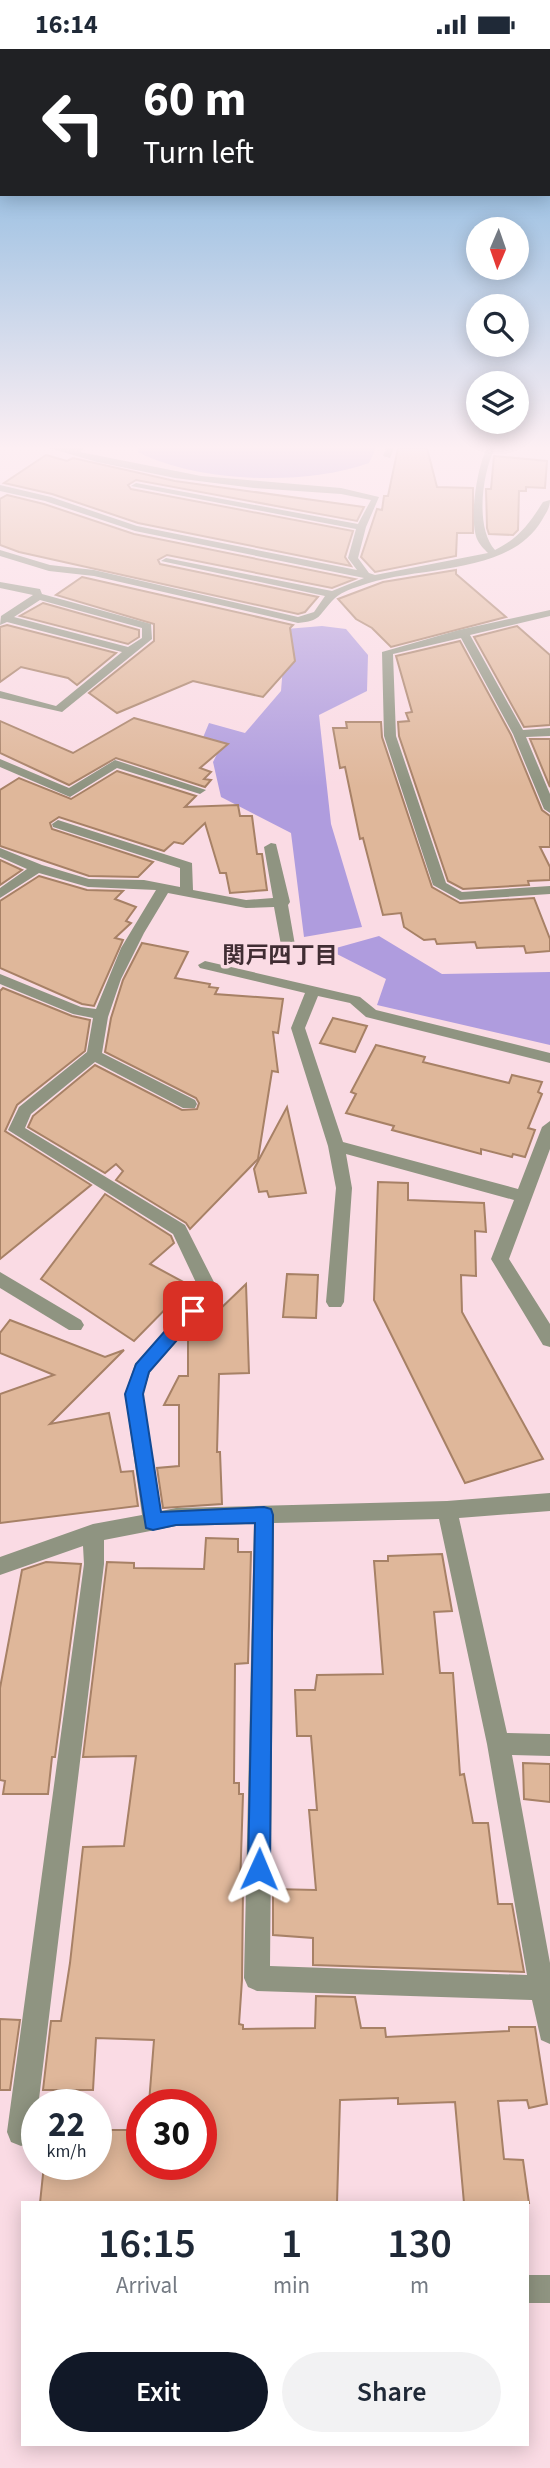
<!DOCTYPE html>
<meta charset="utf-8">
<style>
:root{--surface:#fff;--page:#f2f2f3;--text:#1f2937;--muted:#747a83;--accent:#111827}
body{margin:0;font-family:"Source Sans 3","Noto Sans JP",sans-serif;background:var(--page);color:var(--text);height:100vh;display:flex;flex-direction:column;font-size:26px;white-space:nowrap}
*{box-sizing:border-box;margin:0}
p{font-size:23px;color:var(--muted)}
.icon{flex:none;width:38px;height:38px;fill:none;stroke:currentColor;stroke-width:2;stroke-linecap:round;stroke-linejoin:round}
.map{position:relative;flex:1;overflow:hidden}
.side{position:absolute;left:21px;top:2152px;width:508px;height:245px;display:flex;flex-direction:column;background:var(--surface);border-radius:0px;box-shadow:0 4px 18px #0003}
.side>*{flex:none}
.guide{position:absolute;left:0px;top:0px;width:551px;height:147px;box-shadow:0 4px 18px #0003;background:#202124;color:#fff;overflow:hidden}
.needle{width:46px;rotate:182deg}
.buttons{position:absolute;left:466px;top:168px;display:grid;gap:14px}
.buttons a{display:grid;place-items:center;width:63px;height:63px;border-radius:50%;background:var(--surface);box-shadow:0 4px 18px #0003;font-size:35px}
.speed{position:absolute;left:21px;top:2040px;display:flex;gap:14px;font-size:35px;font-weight:700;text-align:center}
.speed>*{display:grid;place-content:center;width:91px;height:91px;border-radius:50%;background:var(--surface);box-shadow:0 4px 18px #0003;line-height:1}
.speed small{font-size:18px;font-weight:400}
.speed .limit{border:10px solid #d22;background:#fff;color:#111}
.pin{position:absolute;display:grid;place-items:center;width:60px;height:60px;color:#fff;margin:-30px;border-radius:14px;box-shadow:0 4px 10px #0006}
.me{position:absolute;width:77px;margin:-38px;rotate:1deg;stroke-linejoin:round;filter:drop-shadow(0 0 5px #0008)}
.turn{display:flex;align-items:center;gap:24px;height:147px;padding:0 28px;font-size:32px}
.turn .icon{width:91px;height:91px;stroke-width:2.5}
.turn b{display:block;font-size:49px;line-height:60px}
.eta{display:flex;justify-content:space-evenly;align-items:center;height:119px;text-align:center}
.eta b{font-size:42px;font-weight:600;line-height:49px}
.action{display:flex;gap:14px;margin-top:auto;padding:14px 28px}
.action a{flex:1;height:80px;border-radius:42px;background:var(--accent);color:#fff;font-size:28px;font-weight:600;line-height:80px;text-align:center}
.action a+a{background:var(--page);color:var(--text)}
.status{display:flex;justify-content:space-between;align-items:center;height:49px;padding:0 35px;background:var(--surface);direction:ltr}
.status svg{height:19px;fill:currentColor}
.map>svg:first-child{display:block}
.forest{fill:#af9cde}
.building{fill:#dfb79a;stroke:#a78166;stroke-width:2}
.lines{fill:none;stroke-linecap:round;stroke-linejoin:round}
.minor{fill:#8f9481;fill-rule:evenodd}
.route{fill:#1a73e8;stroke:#114b97;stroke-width:2}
.labels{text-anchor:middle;stroke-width:7;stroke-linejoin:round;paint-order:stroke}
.neighbourhood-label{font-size:23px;font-weight:bold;fill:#402d33;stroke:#fadbe4}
</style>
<div class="status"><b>16:14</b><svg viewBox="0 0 49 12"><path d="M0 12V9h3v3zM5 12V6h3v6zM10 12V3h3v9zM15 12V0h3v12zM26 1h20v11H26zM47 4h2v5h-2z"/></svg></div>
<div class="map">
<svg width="550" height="2419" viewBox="0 0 550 2419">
<rect width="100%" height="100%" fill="#fadbe4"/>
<!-- forest -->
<g class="forest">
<path d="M138 399H376L369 414C305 437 198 434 138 403Z"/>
<path d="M322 577 346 580 368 606 367 642 319 666 331 775 362 878 304 888 291 784 221 748 213 713 220 699 202 691 209 674 245 684 281 642 286 580Z"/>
<path d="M379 887 442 925 550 923V996L377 956 386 930 329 901Z"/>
</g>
<!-- building -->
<g class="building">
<path d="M398 399H427L437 438 473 439V484H457L456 507 375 523 361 508 377 460 382 461 384 447H388Z"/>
<path d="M46 406 67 412 73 409 175 432 364 458 357 472 136 431 128 436 131 440 353 482 345 508 351 517 138 474 52 445 4 434Z"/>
<path d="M494 407 547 412 545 439 526 438V442H519L518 481 513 486 489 485 487 479 486 440H491Z"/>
<path d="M7 446 44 455 134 485 355 530 332 539 167 506 158 511 160 515 318 548 305 563 298 565 19 503 0 496V450Z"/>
<path d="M456 521V525L506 568 391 598 372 579 356 570 338 550 383 533Z"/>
<path d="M82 528 293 576 290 579 295 612 263 648 193 632 117 664 89 644 154 592V575L56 546Z"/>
<path d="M43 554 139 581V588L128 595 20 567Z"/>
<path d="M7 576 116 604 77 636 68 629 21 618 0 633V578Z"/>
<path d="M517 577 550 606V676L524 678 474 588Z"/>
<path d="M460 592 511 686 542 761 550 767V798H540L550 818V831L528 832 529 836 463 840 448 832 399 687 398 673 409 672 406 664 412 663 396 607Z"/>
<path d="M134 669 228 695 200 719 211 723 204 730 211 731 205 738 116 709 69 736 0 704V672L73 704Z"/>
<path d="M346 673H381L382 688 432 838 460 854 534 849 550 890V902L526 904 524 897 477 899 475 893 437 895 435 890 424 891 404 878 401 864 383 866 363 789 360 790 345 718 340 719 333 679H347Z"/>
<path d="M530 690H550V738Z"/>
<path d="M117 722 196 747 185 758 238 756 240 767H252L257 805H262L267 841 230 844 226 824H220L205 774 183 795 174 793 164 802 59 768 50 774 52 780 153 813 138 828 89 827 0 797V741L19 729 71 750Z"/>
<path d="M0 811 22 821 0 836Z"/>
<path d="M39 827 87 841 123 842 115 850 136 858 126 872 131 874 115 889 123 891 94 957 82 955 0 919V852Z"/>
<path d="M142 894 188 903 175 929 210 935 209 938 218 939 215 945 283 950 278 984 273 983 278 1023 272 1022 258 1110 190 1180 186 1174 116 1131 123 1122 116 1115 105 1124 28 1078 33 1067 95 1016 182 1061 197 1060 199 1054 196 1049 105 1003 111 969 123 931Z"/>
<path d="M3 939 72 967 90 971 85 1002 17 1056 5 1082 91 1136 0 1210V942Z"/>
<path d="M333 969 367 977 355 1003 320 994Z"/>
<path d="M376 996 425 1008 423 1013 509 1034 512 1026 542 1033 538 1043 542 1045 528 1079 535 1081 525 1108 513 1105 512 1108 481 1100V1105L392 1081 394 1077 346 1064 356 1045 351 1043Z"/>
<path d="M287 1058 306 1144 269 1148 267 1142 259 1143 254 1120Z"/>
<path d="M378 1133 408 1134V1151L484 1154 486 1183 475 1182 476 1227 461 1226 462 1263 543 1410 465 1434 374 1251Z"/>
<path d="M105 1145 171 1187 174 1194 150 1215 189 1236 134 1292 41 1230Z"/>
<path d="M287 1225 318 1226 316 1269 283 1268Z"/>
<path d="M246 1235 249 1324 219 1325 217 1403H220L222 1455 163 1459 157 1419 179 1417V1356H164L179 1327H188V1291Z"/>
<path d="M10 1271 105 1308 124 1301 50 1375 109 1364 121 1423 133 1422 138 1457 0 1474V1345L54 1326 0 1304V1284Z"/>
<path d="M206 1489 238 1490V1503H251L248 1614 235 1615 234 1734H239V1745H243L240 1839H243L242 1931 239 1975 243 1976V1980L315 1979 316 1947 355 1948 361 1979H385L386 1988 509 1982V1978H535L547 2055 529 2059 527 2051 498 2052 504 2110 523 2111 529 2154H464L455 2053 398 2055V2049L340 2051 337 2154H40L44 2116H96V2081H142V2116H201V2056L149 2054 154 1991 96 1989 93 2041H43L51 1972H61L70 1914 83 1798 124 1797 136 1707 83 1708 107 1513 134 1514V1519L204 1520Z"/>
<path d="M442 1505 452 1562 434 1563 440 1624H453L460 1726 464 1725 473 1774H488L498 1855H512L524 1923 313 1916V1889L273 1886V1840L316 1841 309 1761H317L311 1687H297L295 1641H315L317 1626 383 1625 374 1512H388V1507Z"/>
<path d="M46 1513 81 1515 55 1708H52L48 1745H3L5 1732 0 1731V1639L22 1521Z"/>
<path d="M523 1714 550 1715V1753L524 1750Z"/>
<path d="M0 1970 20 1971 10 2041H0Z"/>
</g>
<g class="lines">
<!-- minor -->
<g class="minor">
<path d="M49 399H85L80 403 201 427 341 439 379 448 366 478 358 509 369 524 375 526 488 504C484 500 479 495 477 490 469 470 477 418 487 399H495C482 424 475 479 495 501 519 489 529 475 543 453L550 451C550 459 546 464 542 471 509 528 415 516 360 537 350 540 339 544 332 552 318 567 321 572 298 574L94 527 49 522 0 507V501L50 516 94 521 298 568 314 563 325 547 161 512 166 509 332 542 364 529 135 482 45 452 0 442V436L51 448 137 477 357 521 348 509 356 480 131 437 136 434 358 475 371 451 341 445 254 439 175 429 97 413Z"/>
<path d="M386 399H394L390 409 383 407Z"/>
<path d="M0 533 40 540 42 545 151 575 152 590 62 663 0 649V642L56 657 122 603 7 573 0 576 1 567 33 546 0 539ZM40 551 142 579V589L128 598 14 568Z"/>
<path d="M550 561V567L470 586 523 681 550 679V687L526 688 550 745V764L544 760 513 685 461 589 393 605 396 687 446 834 462 843 550 837V845L460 851 433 836 384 687 382 603 459 581Z"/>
<path d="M0 710 69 739 115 711 206 741 200 745 117 719 70 748 0 718Z"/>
<path d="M58 771 192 814 193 841 246 851 273 849 264 798 271 794 276 795 290 853 288 856 295 896 288 900 281 896 274 858 246 859 168 844 144 884 121 930 108 968 102 1004 195 1051 197 1055 195 1059H183L95 1013 31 1065 25 1079 185 1176 219 1243 150 1323 143 1345 161 1462 176 1459 447 1452 550 1444V1462L459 1469 507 1684 550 1685V1707L512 1706 550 1914V1995L541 1991 532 1951 257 1942 248 1938 244 1929 254 1475 176 1477 104 1491V1515L35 2083 31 2093 21 2097 11 2093 7 2083 84 1515 83 1497 0 1526V1508L93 1475 142 1466 125 1345 135 1315 200 1242 173 1185 8 1081 19 1058 87 1003 93 969 73 965 0 935V925L81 958 96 960 121 899 156 841 88 838 39 824 0 849V839L27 820 0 808V799L42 816 89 830 144 831 180 838V819L53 778 52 775ZM439 1470 487 1695 527 1926 270 1917 274 1474Z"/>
<path d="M205 912 360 948 376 961 550 1004V1014L366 968 350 954 318 947 305 979 343 1093 518 1140 542 1078 550 1072V1100L509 1210 550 1275V1298L543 1296 491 1210 514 1151 346 1105 352 1139 344 1253 341 1258H329L326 1253 336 1139 328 1097 291 979 305 944 200 919 198 916Z"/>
<path d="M0 1223 81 1271 84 1276 81 1281H69L0 1239Z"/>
<rect x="527" y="2226" width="23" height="28"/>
</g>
</g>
<!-- sky -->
<linearGradient id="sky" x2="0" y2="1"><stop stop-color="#6ba9da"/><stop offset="0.54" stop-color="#fdeff3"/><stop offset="1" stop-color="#fdeff3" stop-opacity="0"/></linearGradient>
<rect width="550" height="738" fill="url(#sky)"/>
<!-- route -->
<path class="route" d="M193 1256 201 1262 199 1266 149 1323 143 1345 161 1463 264 1458 271 1460 273 1466 270 1820 267 1828 259 1831 251 1828 248 1820 255 1474 176 1476 153 1481 146 1479 125 1345 136 1315 187 1257Z"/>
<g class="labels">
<!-- neighbourhood labels -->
<g class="neighbourhood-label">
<text x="280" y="914">関戸四丁目</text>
</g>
</g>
</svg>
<div class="buttons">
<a><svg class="needle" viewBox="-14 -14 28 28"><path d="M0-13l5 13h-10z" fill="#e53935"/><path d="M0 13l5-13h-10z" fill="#747a83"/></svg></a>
<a><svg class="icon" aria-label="search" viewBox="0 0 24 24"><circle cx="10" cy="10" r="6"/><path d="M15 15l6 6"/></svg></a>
<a><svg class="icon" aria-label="layers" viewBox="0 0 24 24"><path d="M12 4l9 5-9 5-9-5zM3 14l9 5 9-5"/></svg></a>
</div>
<div class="speed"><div>22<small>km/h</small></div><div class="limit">30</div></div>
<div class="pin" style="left:193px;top:1262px;background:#d93025"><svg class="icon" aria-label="arrive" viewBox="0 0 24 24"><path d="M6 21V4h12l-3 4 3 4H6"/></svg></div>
<svg class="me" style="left:259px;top:1820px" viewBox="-20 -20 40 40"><path d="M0-17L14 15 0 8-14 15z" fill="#1a73e8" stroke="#fff" stroke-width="4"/></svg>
<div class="guide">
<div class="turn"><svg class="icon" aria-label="left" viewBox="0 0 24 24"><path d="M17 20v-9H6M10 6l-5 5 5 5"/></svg><div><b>60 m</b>Turn left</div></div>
</div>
<section class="side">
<div class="eta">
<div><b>16:15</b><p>Arrival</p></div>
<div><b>1</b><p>min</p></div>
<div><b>130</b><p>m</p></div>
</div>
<div class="action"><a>Exit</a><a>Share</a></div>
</section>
</div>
